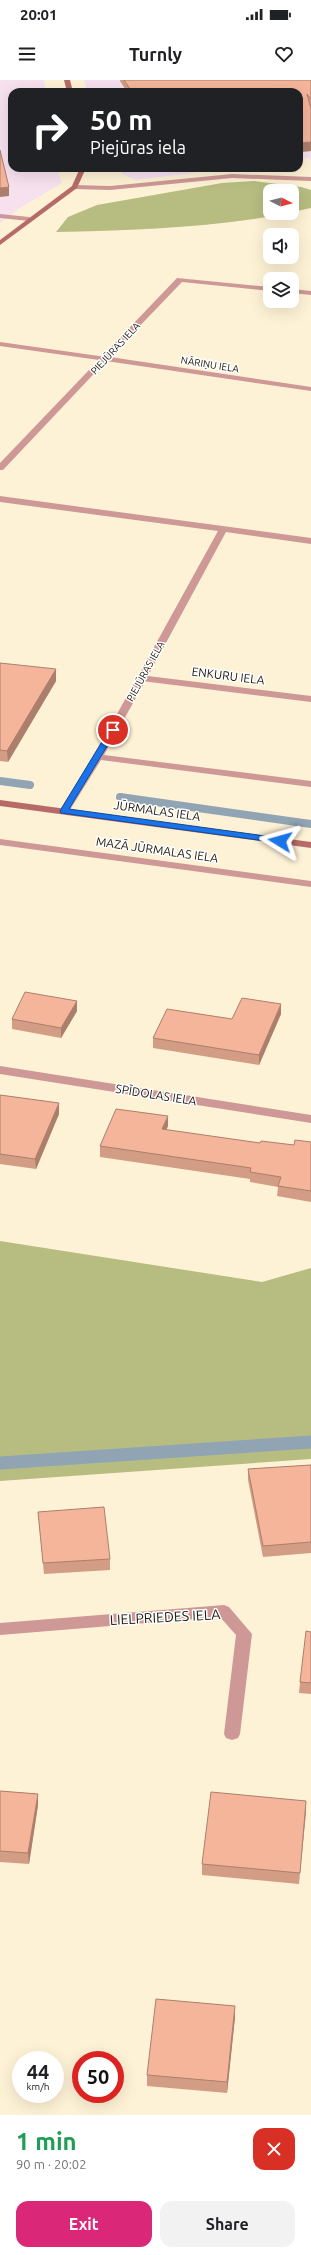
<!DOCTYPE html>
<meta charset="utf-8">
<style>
:root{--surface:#fff;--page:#f2f2f2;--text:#202124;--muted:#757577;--accent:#db2777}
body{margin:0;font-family:Ubuntu,sans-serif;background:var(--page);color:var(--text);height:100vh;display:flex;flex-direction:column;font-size:15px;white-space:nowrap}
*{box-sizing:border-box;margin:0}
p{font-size:13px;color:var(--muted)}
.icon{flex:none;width:22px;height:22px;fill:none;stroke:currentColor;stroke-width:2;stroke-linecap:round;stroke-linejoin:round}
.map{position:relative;height:2035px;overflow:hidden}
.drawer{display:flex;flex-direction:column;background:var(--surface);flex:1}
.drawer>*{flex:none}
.guide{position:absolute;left:8px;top:8px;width:295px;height:84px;border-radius:12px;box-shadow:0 4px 16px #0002;background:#202124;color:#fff;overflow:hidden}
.needle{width:26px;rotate:96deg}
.controls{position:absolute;left:263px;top:104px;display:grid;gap:8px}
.controls a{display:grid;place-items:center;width:36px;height:36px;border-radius:8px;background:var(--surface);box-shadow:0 4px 16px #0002;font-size:20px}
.speed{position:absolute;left:12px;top:1971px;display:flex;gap:8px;font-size:20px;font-weight:700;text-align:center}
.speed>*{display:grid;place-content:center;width:52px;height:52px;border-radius:50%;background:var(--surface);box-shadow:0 4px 16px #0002;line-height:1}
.speed small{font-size:10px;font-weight:400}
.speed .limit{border:6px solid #d22;background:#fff;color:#111}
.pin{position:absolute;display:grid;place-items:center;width:34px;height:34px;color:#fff;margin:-17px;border:2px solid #fff;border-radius:50%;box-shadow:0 1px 4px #0007}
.me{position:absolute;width:44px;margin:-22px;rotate:278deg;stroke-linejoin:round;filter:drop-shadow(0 0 3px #0008)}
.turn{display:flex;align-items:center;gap:14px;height:84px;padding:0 16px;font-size:18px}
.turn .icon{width:52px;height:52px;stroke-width:2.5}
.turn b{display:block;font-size:28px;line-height:34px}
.round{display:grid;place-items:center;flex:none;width:42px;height:42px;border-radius:12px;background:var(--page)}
.summary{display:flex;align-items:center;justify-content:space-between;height:68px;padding:0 16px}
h1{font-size:24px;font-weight:700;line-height:30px;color:#1e9e55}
.cta{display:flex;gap:8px;margin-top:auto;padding:8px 16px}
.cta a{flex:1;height:46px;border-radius:12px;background:var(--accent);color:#fff;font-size:16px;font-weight:700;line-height:46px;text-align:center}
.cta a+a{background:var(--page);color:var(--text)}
.status{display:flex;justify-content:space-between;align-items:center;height:28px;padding:0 20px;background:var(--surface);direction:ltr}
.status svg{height:11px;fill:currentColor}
header{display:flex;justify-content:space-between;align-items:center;height:52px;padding:0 16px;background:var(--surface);font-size:18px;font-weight:700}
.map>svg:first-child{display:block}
.commercial{fill:#f7e1f0}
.industrial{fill:#f8e1ef}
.forest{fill:#b7bd80}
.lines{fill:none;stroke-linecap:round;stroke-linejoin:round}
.stream-far1{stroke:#90a4b4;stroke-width:8}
.stream{stroke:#90a4b4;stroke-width:13}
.lane{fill:#cd9895;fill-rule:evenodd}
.street{fill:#cd9895;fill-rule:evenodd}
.secondary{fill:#b66b69;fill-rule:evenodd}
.wall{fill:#d29c85}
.shaded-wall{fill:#ab7f6c}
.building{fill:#f4b59b;stroke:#ab7f6c}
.route{fill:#1a73e8;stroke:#114b97}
.labels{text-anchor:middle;stroke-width:3;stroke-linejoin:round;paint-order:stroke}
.far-street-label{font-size:10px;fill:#1d190f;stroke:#fff}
.street-label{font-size:12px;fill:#1d190f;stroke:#fff}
.near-street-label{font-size:14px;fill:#1d190f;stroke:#fff}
</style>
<div class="status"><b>20:01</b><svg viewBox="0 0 49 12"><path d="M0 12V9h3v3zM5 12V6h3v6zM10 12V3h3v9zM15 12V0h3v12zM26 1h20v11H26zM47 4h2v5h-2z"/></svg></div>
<header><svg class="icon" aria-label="menu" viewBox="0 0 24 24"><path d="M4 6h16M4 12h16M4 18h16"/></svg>Turnly<svg class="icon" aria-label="heart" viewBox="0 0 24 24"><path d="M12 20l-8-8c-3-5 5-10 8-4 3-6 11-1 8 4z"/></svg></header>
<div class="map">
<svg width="311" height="2035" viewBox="0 0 311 2035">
<rect width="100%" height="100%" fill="#fef2d6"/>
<!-- commercial -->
<g class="commercial">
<path d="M84 0H311V81L309 78 299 79V12H87Z"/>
<path d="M121 88H232L136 100 122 94Z"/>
</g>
<!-- industrial -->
<path class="industrial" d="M0 0H44L46 12H12V88H57L62 103 20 128 0 143Z"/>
<!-- forest -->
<g class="forest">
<path d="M254 101 301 107 311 110V128L292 132V111H270V133H289C212 148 135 150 56 152L68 137 97 125 222 103Z"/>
<path d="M0 1161 262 1202 311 1188V1379L0 1401Z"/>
</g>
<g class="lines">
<!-- stream-far1 -->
<g class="stream-far1">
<path d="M0 701 30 705"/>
<path d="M120 717 311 744"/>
</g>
<!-- stream -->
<path class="stream" d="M0 1383 311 1362"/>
<!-- lane -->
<g class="lane">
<path d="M0 134 29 137 32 139 29 141 0 138Z"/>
<path d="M0 262 106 277 110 279 106 281 0 266Z"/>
<path d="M142 595 147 598 104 675 311 701V707L101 680 68 733H60L59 731 93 677 137 598Z"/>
</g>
<!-- street -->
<g class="street">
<path d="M232 94 311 97V101L232 98 110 110 75 109 72 107 75 105 110 106Z"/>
<path d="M177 198 270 207V211L182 202 110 277 311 307V311L106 281 3 390H0V383Z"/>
<path d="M292 209 311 211V215L292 213Z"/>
<path d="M0 416 311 458V464L226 452 148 596 311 616V622L142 601 137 598 218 451 0 422Z"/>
<path d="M0 759 311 801V807L0 765Z"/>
<path d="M0 986 311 1035V1043L0 994Z"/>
<path d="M224 1525 229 1527 252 1554 240 1654 238 1658 232 1660 226 1658 224 1654 236 1555 220 1537 0 1555V1543Z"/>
</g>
<!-- secondary -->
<g class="secondary">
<path d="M64 0H70L73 12H67Z"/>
<path d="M80 88H86L77 108 0 165V160L72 106Z"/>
<path d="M0 720 311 762V768L0 726Z"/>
</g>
</g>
<!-- wall -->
<g class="wall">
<path d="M120 0H311V27H310L311 29V71L299 72V12H127L120 1Z"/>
<path d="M0 583 56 601 8 682 0 681Z"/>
<path d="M77 931 61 958 12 949V939Z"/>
<path d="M281 934 259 985 153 968V958Z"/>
<path d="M0 1015 59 1023V1034L36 1089 0 1084Z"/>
<path d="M168 1046 166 1050 260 1063 294 1065 311 1062V1122L277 1116 278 1107 250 1102V1099L100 1077V1066Z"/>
<path d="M311 1385V1473L263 1477 248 1400V1389Z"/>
<path d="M38 1432 110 1479V1490L44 1494 39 1443Z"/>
<path d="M311 1552V1614L299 1613 300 1602Z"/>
<path d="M0 1711 38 1714V1725L29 1784 0 1782Z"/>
<path d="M306 1721 299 1804 202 1795V1784Z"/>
<path d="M235 1937 227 2013 147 2006V1995Z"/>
</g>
<!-- shaded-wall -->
<g class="shaded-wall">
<path d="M311 62V71L299 72V63Z"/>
<path d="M9 107V116L0 117V108Z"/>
<path d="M56 589V601L8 682 7 671Z"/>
<path d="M77 921V931L61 958V948Z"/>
<path d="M281 924V934L259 985V975Z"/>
<path d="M59 1023V1034L36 1089 35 1079Z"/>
<path d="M168 1036V1046L162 1059V1049Z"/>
<path d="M38 1714V1725L29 1784 28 1773Z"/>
<path d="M306 1721V1732L299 1804 300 1793Z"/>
<path d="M235 1926V1937L227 2013V2002Z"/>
</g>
<!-- building -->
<g class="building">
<path d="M124 0H311V19L307 14 311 29V62L299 63V12H132Z"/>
<path d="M0 70 9 107 0 108Z"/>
<path d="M0 583 56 589 7 671 0 670Z"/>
<path d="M25 912 77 921 61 948 12 939Z"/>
<path d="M242 918 281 924 259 975 153 958 167 929 232 939Z"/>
<path d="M0 1015 59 1023 35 1079 0 1074Z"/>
<path d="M116 1029 168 1036 162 1049 260 1063 261 1061 294 1065 295 1060 311 1062V1111L278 1106 281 1097 250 1092 251 1088 100 1066Z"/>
<path d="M311 1385V1462L263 1466 248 1389Z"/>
<path d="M104 1427 110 1479 43 1483 38 1432Z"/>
<path d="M306 1551 311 1552V1603L300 1602Z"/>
<path d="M0 1711 38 1714 28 1773 0 1771Z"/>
<path d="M211 1712 306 1721 300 1793 202 1784Z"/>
<path d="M156 1919 235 1926 227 2002 147 1995Z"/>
</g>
<!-- route -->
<path class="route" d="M113 648 117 650 69 729 280 758 284 761 280 763 61 733 60 731 109 650Z"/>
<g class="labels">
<!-- far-street labels -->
<g class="far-street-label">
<text transform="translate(115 268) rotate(-47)" y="4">PIEJŪRAS IELA</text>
<text transform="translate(210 284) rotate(9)" y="4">NĀRIŅU IELA</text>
<text transform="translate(145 591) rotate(-61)" y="4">PIEJŪRAS IELA</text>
</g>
<!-- street labels -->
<g class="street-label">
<text transform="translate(228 596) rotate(7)" y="4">ENKURU IELA</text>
<text transform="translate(157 731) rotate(8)" y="4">JŪRMALAS IELA</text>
<text transform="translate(157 770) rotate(8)" y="4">MAZĀ JŪRMALAS IELA</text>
<text transform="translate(156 1015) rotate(9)" y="4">SPĪDOLAS IELA</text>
</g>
<!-- near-street labels -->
<g class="near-street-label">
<text transform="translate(165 1537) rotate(-3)" y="5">LIELPRIEDES IELA</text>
</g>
</g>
</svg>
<div class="controls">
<a><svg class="needle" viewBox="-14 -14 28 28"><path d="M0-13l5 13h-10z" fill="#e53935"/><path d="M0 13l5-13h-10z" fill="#757577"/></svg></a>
<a><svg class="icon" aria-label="sound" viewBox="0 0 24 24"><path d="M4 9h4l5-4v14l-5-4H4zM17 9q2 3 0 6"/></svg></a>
<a><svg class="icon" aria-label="layers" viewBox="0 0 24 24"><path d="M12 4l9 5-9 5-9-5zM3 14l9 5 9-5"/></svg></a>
</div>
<div class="speed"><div>44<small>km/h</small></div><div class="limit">50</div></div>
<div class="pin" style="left:113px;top:650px;background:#d93025"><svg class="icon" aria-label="arrive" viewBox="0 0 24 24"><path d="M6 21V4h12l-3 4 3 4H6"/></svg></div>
<svg class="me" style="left:280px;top:761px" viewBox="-20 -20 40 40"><path d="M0-17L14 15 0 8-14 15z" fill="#1a73e8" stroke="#fff" stroke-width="4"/></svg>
<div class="guide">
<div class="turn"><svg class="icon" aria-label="right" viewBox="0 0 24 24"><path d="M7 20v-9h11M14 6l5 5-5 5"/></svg><div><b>50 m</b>Piejūras iela</div></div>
</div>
</div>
<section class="drawer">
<div class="summary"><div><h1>1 min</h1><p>90 m · 20:02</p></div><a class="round" style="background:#d93025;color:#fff"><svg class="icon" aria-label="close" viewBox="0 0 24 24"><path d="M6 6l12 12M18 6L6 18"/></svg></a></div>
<div class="cta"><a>Exit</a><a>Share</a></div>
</section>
